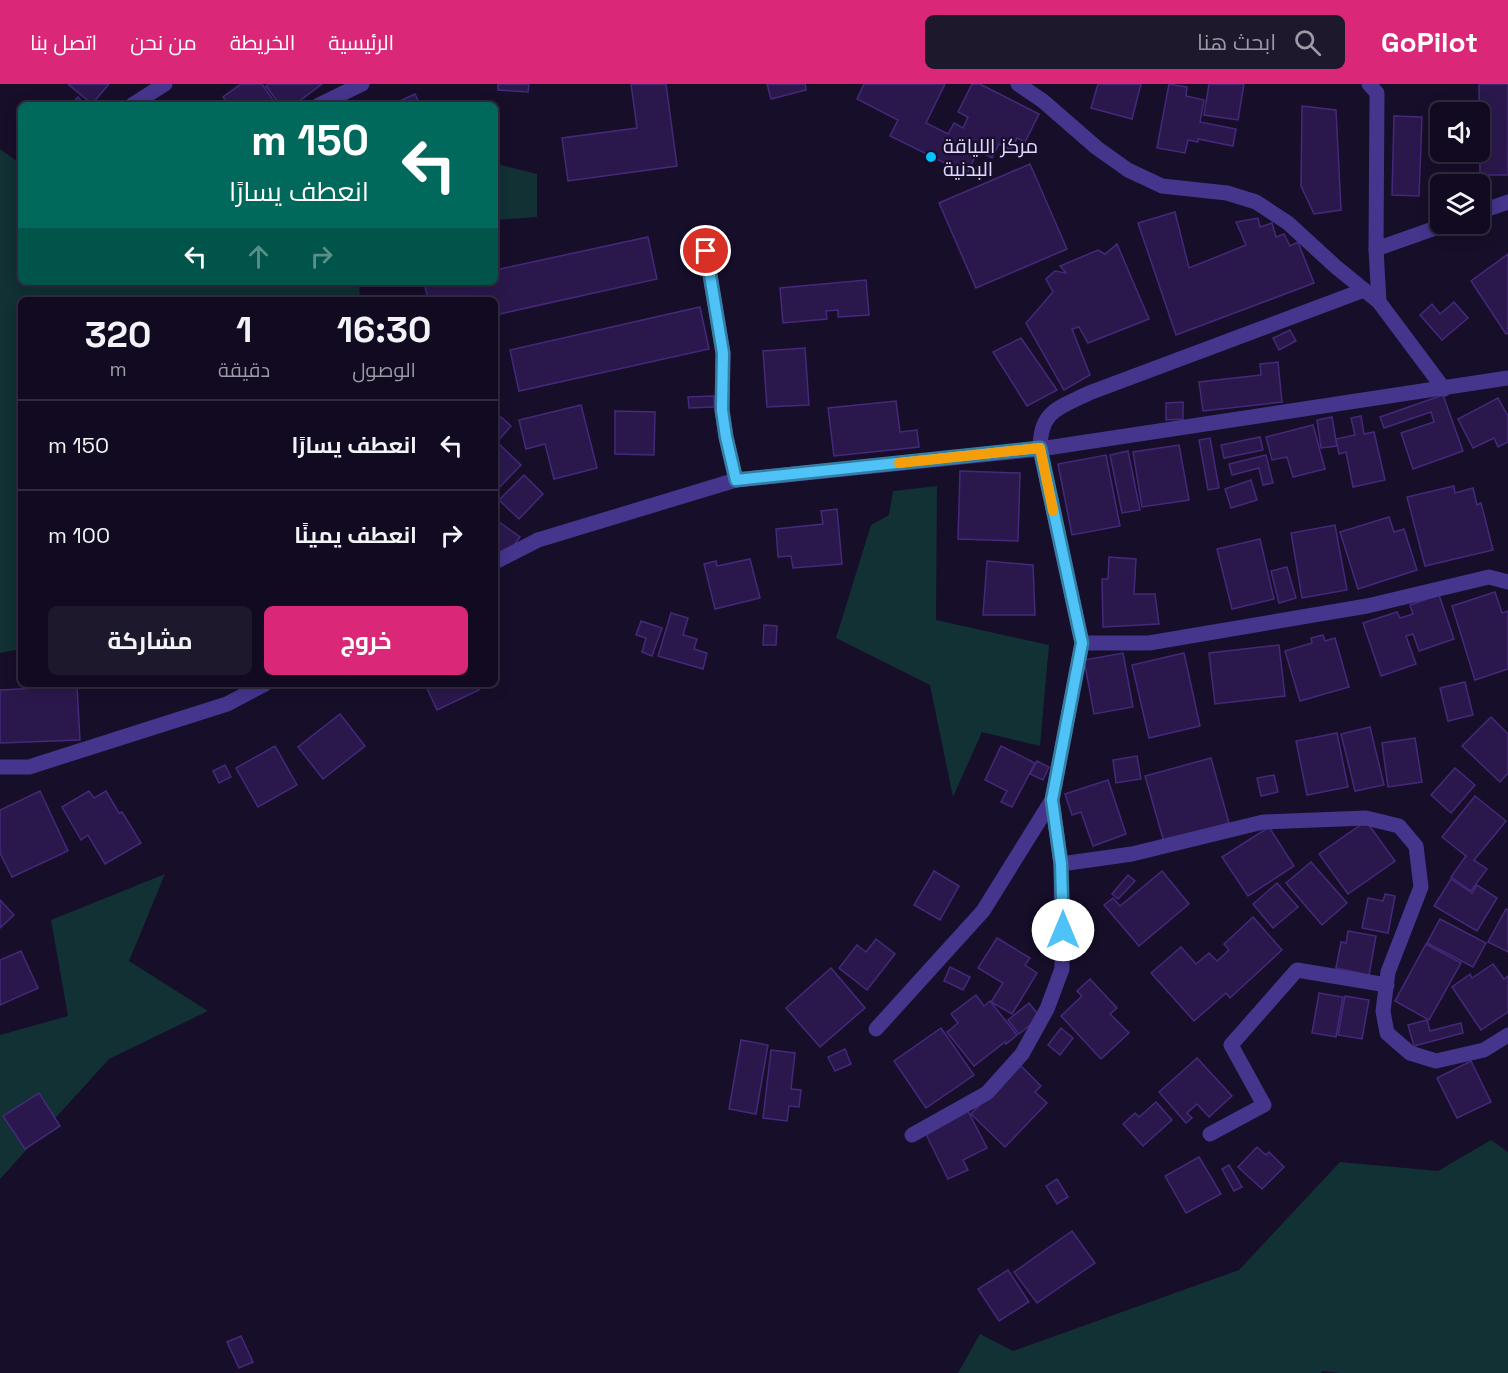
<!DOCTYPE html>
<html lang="ar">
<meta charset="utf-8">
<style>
:root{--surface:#110a20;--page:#1e182d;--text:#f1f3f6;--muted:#9c9aa5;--line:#302b3e;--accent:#db2777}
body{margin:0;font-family:"Space Grotesk",Cairo,sans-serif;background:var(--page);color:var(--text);direction:rtl;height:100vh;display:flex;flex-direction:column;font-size:22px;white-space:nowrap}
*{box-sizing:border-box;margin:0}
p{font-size:20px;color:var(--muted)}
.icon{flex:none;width:33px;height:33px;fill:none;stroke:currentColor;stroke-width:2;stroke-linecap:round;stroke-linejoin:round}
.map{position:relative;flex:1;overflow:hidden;direction:ltr}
.sheet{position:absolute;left:18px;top:213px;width:480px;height:390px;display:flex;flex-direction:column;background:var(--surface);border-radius:9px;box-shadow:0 3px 15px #0003,0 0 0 2px var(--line);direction:rtl}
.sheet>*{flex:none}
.hud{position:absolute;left:18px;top:18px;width:480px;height:183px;border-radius:9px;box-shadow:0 3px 15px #0003,0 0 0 2px var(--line);direction:rtl;background:#00695c;color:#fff;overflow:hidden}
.buttons{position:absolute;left:1430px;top:18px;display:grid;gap:12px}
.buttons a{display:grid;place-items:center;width:60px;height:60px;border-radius:9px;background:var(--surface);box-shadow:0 3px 15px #0003,0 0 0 2px var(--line);font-size:30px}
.pin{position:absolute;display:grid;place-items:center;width:51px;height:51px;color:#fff;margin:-26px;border:3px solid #fff;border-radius:50%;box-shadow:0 2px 6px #0007}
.me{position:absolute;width:66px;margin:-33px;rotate:0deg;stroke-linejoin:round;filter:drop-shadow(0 0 4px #0008)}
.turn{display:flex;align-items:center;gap:21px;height:126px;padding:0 30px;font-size:27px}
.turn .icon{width:78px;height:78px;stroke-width:2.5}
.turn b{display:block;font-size:42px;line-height:51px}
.lanes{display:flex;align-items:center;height:57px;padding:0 30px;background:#0003;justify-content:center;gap:30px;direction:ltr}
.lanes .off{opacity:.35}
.eta{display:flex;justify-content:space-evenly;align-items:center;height:102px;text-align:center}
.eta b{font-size:36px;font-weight:700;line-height:42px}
.action{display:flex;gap:12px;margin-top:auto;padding:12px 30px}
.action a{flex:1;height:69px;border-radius:9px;background:var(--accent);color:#fff;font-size:24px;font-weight:700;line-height:69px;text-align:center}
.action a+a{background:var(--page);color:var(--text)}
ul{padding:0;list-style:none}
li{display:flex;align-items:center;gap:18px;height:90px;padding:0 30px;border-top:2px solid var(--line)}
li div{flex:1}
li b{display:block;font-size:22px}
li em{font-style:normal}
header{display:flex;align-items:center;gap:36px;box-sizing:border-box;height:84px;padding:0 30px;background:var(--accent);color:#fff}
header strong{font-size:28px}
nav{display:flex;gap:33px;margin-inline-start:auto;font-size:21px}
.search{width:420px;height:54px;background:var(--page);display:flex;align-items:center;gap:15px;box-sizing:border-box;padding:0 21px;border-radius:9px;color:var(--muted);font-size:22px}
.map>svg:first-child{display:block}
.green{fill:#113134}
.building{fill:#2a184c;stroke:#44297a;stroke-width:1.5}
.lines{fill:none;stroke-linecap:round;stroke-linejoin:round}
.minor{stroke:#45358d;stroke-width:15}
.route-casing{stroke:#337fa1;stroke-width:15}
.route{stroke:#4fc3f7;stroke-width:10}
.slow{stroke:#f59e0b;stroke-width:10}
.poi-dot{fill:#03c3ff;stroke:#170e2a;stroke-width:2}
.labels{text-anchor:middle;stroke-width:4.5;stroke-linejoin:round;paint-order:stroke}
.poi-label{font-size:20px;fill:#e1d7ff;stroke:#170e2a;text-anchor:start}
</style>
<header>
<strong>GoPilot</strong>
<div class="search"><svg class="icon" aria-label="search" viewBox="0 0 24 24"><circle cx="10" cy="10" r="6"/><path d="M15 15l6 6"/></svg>ابحث هنا</div>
<nav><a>الرئيسية</a><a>الخريطة</a><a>من نحن</a><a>اتصل بنا</a></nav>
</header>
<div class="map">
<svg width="1508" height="1289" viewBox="0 0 1508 1289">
<rect width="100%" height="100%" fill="#170e2a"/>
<!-- green -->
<g class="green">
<path d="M0 65 21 80V198H359L360 216H21V565L0 569Z"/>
<path d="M495 71 501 81 537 90V133L495 136Z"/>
<path d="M937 402 936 536 1049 561 1040 662 982 648 953 713 930 601 836 554 871 441 889 431 893 407Z"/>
<path d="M165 790 129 877 208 927 109 975 0 1095V951L68 932 51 836Z"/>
<path d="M1491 1056 1508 1068V1289H1340L1322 1287 1321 1289H958L980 1250 1013 1267 1239 1186 1340 1078 1438 1087Z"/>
</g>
<!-- building -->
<g class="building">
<path d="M68 0H109L92 20Z"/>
<path d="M241 0H262L273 16 266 21H229L223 13Z"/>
<path d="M269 0H322L294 21H280L266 2Z"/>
<path d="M498 0H529L528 8 498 6Z"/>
<path d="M631 0H666L677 82 568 97 562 54 637 44Z"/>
<path d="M767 0H805L806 6 771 15Z"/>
<path d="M864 0H945L926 39 948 50 954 39 963 44 968 33 958 28 972 0H980L1039 30 1025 58 1017 54 1011 66 999 60 992 74 978 66 967 90 890 52 898 36 857 15Z"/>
<path d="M1098 0H1141L1132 35 1091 24Z"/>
<path d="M1169 0 1187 3 1186 12 1204 16 1200 38 1236 45 1233 62 1198 55V58L1188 56 1185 69 1157 64Z"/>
<path d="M1209 0H1244L1238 36 1204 31Z"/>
<path d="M1479 0H1508V91H1480Z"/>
<path d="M415 10 420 21H391Z"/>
<path d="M78 13 85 21H70Z"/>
<path d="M1302 22 1336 26 1341 126 1314 130 1301 102Z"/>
<path d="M1394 32 1422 33 1419 112 1392 111Z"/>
<path d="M1030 80 1067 165 976 204 939 119Z"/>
<path d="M1175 128 1189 184 1246 161 1236 138 1258 134 1260 143 1272 139 1276 153 1284 150 1290 162 1298 158 1314 199 1176 251 1138 139Z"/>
<path d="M648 153 657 195 495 231V216H428L425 202 441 198H495V186Z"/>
<path d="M1117 160 1149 235 1088 259 1079 243 1072 245 1090 291 1064 306 1026 239 1053 208 1046 195 1055 187 1066 189 1060 182 1098 166 1105 170Z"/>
<path d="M1508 170V249L1506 250 1471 197Z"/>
<path d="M866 196 869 231 838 233V226L826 227 827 235 783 239 780 204Z"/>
<path d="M1454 218 1468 234 1442 256 1420 231 1432 220 1440 230Z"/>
<path d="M700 223 709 265 519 307 510 266Z"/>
<path d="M1290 246 1296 257 1279 266 1273 254Z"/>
<path d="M1021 254 1057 306 1027 322 993 268Z"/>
<path d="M805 264 809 321 767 323 763 267Z"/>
<path d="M1278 278 1282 318 1203 327 1199 298 1261 291 1260 280Z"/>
<path d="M1443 311 1463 367 1413 385 1401 349 1434 338 1431 328 1384 344 1380 333Z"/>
<path d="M714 312V323L689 324 688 313Z"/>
<path d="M1498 314 1508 332V358L1498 363 1494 354 1473 364 1458 335Z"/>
<path d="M896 317 900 348 917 346 919 363 834 372 828 324Z"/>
<path d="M1183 318V335L1166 336V319Z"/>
<path d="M581 321 597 384 554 395 545 360 526 365 519 336Z"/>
<path d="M615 327 655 328 654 371 615 370Z"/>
<path d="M1361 332 1364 350 1374 348 1385 396 1353 403 1346 368 1339 370 1336 355 1355 351 1351 334Z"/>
<path d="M501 333 511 342 497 358 521 381 495 408V339Z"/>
<path d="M1332 333 1337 362 1321 364 1317 336Z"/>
<path d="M1313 341 1325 385 1293 393 1287 373 1272 376 1266 353Z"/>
<path d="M1260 353 1263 366 1224 374 1221 361Z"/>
<path d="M1210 354 1219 404 1208 406 1199 356Z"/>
<path d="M1179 361 1189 416 1142 423 1133 368Z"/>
<path d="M1128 367 1140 426 1122 429 1110 371Z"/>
<path d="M1106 371 1120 442 1072 451 1058 380Z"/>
<path d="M1266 371 1273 399 1263 401 1259 384 1232 391 1229 380Z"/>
<path d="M960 387 1020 389 1018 457 958 455Z"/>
<path d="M524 391 543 410 519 435 499 416Z"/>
<path d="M1251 396 1257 416 1231 424 1225 405Z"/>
<path d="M1454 402 1455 409 1473 404 1477 421 1481 419 1493 466 1425 482 1407 413Z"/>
<path d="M837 425 842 480 793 484 791 472 778 473 776 445 823 440 821 427Z"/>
<path d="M1389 433 1394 448 1404 445 1417 486 1358 505 1340 448Z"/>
<path d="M495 435 520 453 499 482 495 479Z"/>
<path d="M1335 441 1347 506 1302 514 1291 449Z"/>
<path d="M1260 455 1274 515 1232 525 1217 465Z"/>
<path d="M1109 473 1136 475 1134 510H1155L1159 540 1103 543 1102 495H1108Z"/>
<path d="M750 475 760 514 715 525 704 480 716 477 717 482Z"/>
<path d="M987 477 1033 481 1035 531H983Z"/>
<path d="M1287 483 1296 514 1279 519 1271 487Z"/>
<path d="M1495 508 1502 529 1508 527V585L1475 596 1452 522Z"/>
<path d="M1439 511 1454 555 1419 567 1413 550 1406 552 1416 580 1381 592 1363 539 1397 528 1400 534 1413 530 1410 521Z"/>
<path d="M671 529 688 534 683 551 697 555 694 565 707 569 703 585 658 572Z"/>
<path d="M641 537 662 544 652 572 642 568 646 554 636 551Z"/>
<path d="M764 541 777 542 776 561H763Z"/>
<path d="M1323 551 1325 557 1335 554 1349 603 1300 617 1285 567 1312 559 1311 554Z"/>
<path d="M1279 561 1285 612 1215 620 1209 569Z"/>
<path d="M1123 569 1133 623 1094 630 1084 576Z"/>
<path d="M1184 569 1200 642 1149 654 1132 581Z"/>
<path d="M1465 598 1473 631 1448 637 1440 604Z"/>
<path d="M425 600H476L479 606 437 626Z"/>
<path d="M77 602 80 656 0 659V606Z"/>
<path d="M340 630 365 662 323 695 298 663Z"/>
<path d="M1491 633 1508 650V689L1500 698 1462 662Z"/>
<path d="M1370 643 1384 701 1355 707 1341 650Z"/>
<path d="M1337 649 1348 703 1307 711 1296 657Z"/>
<path d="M1415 654 1422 698 1388 703 1382 659Z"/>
<path d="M275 662 297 701 258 723 236 684Z"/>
<path d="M1001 662 1035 679 1012 723 1001 718 1007 707 985 696Z"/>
<path d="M1137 672 1141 695 1116 699 1113 676Z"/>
<path d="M1211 674 1229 739 1164 758 1145 692Z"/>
<path d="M1037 677 1049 683 1043 696 1030 690Z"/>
<path d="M225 681 231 693 219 699 213 687Z"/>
<path d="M1455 684 1475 701 1451 729 1431 711Z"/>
<path d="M1274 691 1278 708 1261 712 1257 694Z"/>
<path d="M1108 696 1126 750 1093 762 1081 728 1072 731 1065 710Z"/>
<path d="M40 707 68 767 12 793 0 769V726Z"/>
<path d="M89 707 94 714 106 707 119 729 122 728 141 759 105 780 88 751 81 756 62 723Z"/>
<path d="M1475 712 1506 737 1474 776 1487 785 1471 807 1451 793 1466 772 1442 753Z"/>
<path d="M1366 737 1395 777 1348 810 1319 770Z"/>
<path d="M1269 743 1294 782 1248 812 1222 773Z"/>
<path d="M1311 778 1347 819 1322 841 1286 799Z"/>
<path d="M934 787 959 802 940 836 914 821Z"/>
<path d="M1162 787 1189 820 1139 862 1104 821 1113 814 1120 822Z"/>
<path d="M1128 791 1135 797 1118 815 1112 810Z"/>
<path d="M1451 795 1472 809 1477 801 1497 814 1477 847 1434 822Z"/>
<path d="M1277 799 1298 823 1273 844 1253 820Z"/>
<path d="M1385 810 1395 812 1388 849 1362 844 1368 814 1383 817Z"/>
<path d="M0 816 14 831 0 844Z"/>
<path d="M1506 825 1508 826V868L1488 858Z"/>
<path d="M1253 833 1282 866 1230 914 1226 909 1194 937 1151 889 1181 863 1196 880 1209 869 1217 877 1229 866 1224 860Z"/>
<path d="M1440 835 1486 859 1473 883 1427 859Z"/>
<path d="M1348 847 1376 852 1369 891 1336 884 1341 858 1346 859Z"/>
<path d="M997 854 1030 874 1025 881 1037 889 1012 930 991 918 1003 899 978 884Z"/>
<path d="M876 855 895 870 867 906 839 884 857 861 866 868Z"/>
<path d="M1426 860 1461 879 1429 936 1395 917Z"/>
<path d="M21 867 38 904 0 921V876Z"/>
<path d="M1493 880 1504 895 1508 892V928L1481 946 1452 903 1470 890 1472 894Z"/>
<path d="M950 883 970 893 963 906 944 897Z"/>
<path d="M831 884 865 924 820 963 786 924Z"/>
<path d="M1090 895 1117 924 1110 930 1129 949 1101 975 1061 932 1082 912 1077 907Z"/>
<path d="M1319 909 1343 913 1336 953 1312 949Z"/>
<path d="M976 911 984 922 990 917 1017 951 1006 960 1005 958 974 982 947 948 958 939 951 930Z"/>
<path d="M1345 912 1369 916 1362 955 1338 951Z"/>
<path d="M1029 919 1040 933 1019 950 1008 936Z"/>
<path d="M1427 936 1430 947 1461 939 1463 949 1414 962 1408 941Z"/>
<path d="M941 944 974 991 926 1024 894 977Z"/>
<path d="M1061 944 1073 954 1060 971 1048 961Z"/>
<path d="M741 956 768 961 756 1030 729 1025Z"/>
<path d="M845 965 851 980 835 987 828 973Z"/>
<path d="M771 966 795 969 791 1005 801 1006 799 1023 789 1022 787 1037 763 1034Z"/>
<path d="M1197 974 1232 1012 1209 1033 1197 1020 1187 1029 1192 1034 1186 1039 1159 1008Z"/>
<path d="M1471 977 1491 1018 1457 1034 1437 994Z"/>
<path d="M1019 980 1041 1002 1035 1008 1047 1019 1005 1063 971 1030Z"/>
<path d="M39 1009 60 1042 25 1065 3 1032Z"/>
<path d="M1156 1018 1172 1036 1143 1062 1123 1040 1135 1029 1139 1033Z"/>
<path d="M968 1027 987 1064 963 1076 968 1086 948 1095 925 1048Z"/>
<path d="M1257 1063 1266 1071 1269 1068 1284 1083 1262 1105 1238 1083Z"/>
<path d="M1199 1073 1221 1110 1186 1129 1165 1092Z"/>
<path d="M1229 1081 1242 1103 1234 1107 1222 1085Z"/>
<path d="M1057 1095 1068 1113 1057 1120 1046 1102Z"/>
<path d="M1072 1147 1095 1179 1037 1219 1014 1188Z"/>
<path d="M1008 1186 1029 1218 999 1237 978 1205Z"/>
<path d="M241 1252 253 1278 239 1284 227 1258Z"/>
</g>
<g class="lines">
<!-- minor -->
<g class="minor">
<path d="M1018 0 1043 17 1097 64 1128 86 1162 102 1227 109 1256 118 1288 139 1336 183 1379 218"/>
<path d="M1369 0 1377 9 1376 165 1379 218 1444 305"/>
<path d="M132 21 165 0"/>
<path d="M319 21 362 0"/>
<path d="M1479 128 1508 118"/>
<path d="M1376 165 1447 140"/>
<path d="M706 167 723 269 722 326 726 353 736 396"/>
<path d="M495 478 538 456 736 396 1040 365 1508 294"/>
<path d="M1082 559H1149L1367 522 1489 493 1508 498"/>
<path d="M0 683H29L227 620 265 600"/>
<path d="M1061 780 1132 770 1263 738 1366 734 1399 742 1416 762 1421 803 1388 888 1383 927 1387 949 1410 969 1436 977 1484 966 1508 951"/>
<path d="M876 945 983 827 1052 716"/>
<path d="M1210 1050 1264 1021 1231 961 1297 886 1387 901"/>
<path d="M912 1051 987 1009 1022 970 1047 925 1062 885 1061 780 1052 716 1082 559 1040 365C1040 326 1059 324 1089 309L1364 206"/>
</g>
</g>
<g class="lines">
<defs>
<path id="route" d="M706 167 723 269 722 326 726 353 736 396 1040 364 1082 559 1052 716 1061 780 1063 846"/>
</defs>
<!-- route casing -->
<use href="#route" class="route-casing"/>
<!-- route -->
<use href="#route" class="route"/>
<!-- slow -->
<path class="slow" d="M899 379 1040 364 1053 427"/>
</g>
<!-- markers -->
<circle class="poi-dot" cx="931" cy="73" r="6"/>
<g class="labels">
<!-- poi labels -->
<g class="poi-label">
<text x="943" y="69">مركز اللياقة<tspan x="943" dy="23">البدنية</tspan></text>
</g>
</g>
</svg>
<div class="buttons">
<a><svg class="icon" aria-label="sound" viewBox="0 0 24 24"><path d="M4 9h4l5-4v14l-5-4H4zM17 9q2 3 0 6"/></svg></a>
<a><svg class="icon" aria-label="layers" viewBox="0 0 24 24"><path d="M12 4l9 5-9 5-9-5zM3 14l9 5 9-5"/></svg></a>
</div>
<div class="pin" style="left:706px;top:167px;background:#d93025"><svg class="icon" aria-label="arrive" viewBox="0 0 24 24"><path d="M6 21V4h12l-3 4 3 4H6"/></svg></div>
<svg class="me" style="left:1063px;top:846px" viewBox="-20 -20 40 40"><circle r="19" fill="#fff"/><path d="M0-13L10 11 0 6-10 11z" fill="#4fc3f7"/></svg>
<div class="hud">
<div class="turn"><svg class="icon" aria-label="left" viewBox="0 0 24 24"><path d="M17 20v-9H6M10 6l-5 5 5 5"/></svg><div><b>150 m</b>انعطف يسارًا</div></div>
<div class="lanes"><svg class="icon" aria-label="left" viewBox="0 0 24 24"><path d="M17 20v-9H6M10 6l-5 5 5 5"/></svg><svg class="icon off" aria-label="ahead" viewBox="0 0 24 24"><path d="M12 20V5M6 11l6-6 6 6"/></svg><svg class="icon off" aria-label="right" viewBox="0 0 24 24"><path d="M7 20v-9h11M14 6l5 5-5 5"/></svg></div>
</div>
<section class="sheet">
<div class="eta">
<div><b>16:30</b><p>الوصول</p></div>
<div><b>1</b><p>دقيقة</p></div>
<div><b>320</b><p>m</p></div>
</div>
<ul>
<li><svg class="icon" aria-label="left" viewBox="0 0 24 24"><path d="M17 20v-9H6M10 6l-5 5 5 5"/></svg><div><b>انعطف يسارًا</b></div><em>150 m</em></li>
<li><svg class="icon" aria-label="right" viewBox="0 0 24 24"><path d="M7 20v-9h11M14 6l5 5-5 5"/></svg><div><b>انعطف يمينًا</b></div><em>100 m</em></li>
</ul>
<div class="action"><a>خروج</a><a>مشاركة</a></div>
</section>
</div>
